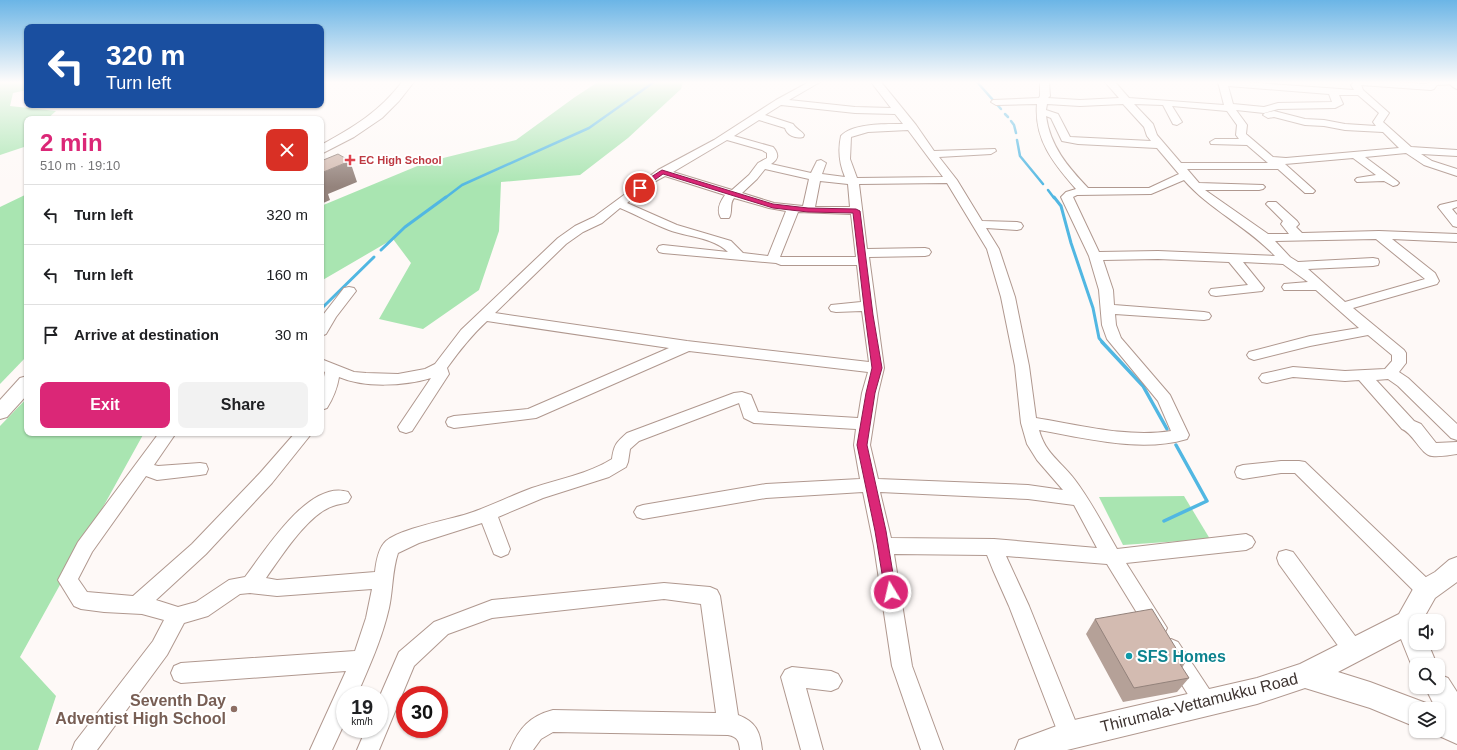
<!DOCTYPE html>
<meta charset="utf-8">
<style>
:root{--surface:#fff;--page:#f2f2f2;--text:#202124;--muted:#757577;--line:#e0e0e0;--accent:#db2777}
body{margin:0;font-family:Arial,sans-serif;background:var(--page);color:var(--text);height:100vh;display:flex;flex-direction:column;font-size:15px;white-space:nowrap}
*{box-sizing:border-box;margin:0}
p{font-size:13px;color:var(--muted)}
.icon{flex:none;width:22px;height:22px;fill:none;stroke:currentColor;stroke-width:2;stroke-linecap:round;stroke-linejoin:round}
.map{position:relative;flex:1;overflow:hidden}
.sheet{position:absolute;left:24px;top:116px;width:300px;height:320px;display:flex;flex-direction:column;background:var(--surface);border-radius:8px;box-shadow:0 1px 3px #0004}
.sheet>*{flex:none}
.hud{position:absolute;left:24px;top:24px;width:300px;height:84px;border-radius:8px;box-shadow:0 1px 3px #0004;background:#1a4fa0;color:#fff;overflow:hidden}
.controls{position:absolute;left:1409px;top:614px;display:grid;gap:8px}
.controls a{display:grid;place-items:center;width:36px;height:36px;border-radius:8px;background:var(--surface);box-shadow:0 1px 3px #0004;font-size:20px}
.speed{position:absolute;left:336px;top:686px;display:flex;gap:8px;font-size:20px;font-weight:700;text-align:center}
.speed>*{display:grid;place-content:center;width:52px;height:52px;border-radius:50%;background:var(--surface);box-shadow:0 1px 3px #0004;line-height:1}
.speed small{font-size:10px;font-weight:400}
.speed .limit{border:6px solid #d22;background:#fff;color:#111}
.pin{position:absolute;display:grid;place-items:center;width:34px;height:34px;color:#fff;margin:-17px;border:2px solid #fff;border-radius:50%;box-shadow:0 1px 4px #0007}
.me{position:absolute;width:44px;margin:-22px;rotate:351deg;stroke-linejoin:round;filter:drop-shadow(0 0 3px #0008)}
.turn{display:flex;align-items:center;gap:14px;height:84px;padding:0 16px;font-size:18px}
.turn .icon{width:52px;height:52px;stroke-width:2.5}
.turn b{display:block;font-size:28px;line-height:34px}
.round{display:grid;place-items:center;flex:none;width:42px;height:42px;border-radius:8px;background:var(--page)}
.summary{display:flex;align-items:center;justify-content:space-between;height:68px;padding:0 16px}
h1{font-size:24px;font-weight:800;line-height:30px;color:var(--accent)}
.cta{display:flex;gap:8px;margin-top:auto;padding:8px 16px}
.cta a{flex:1;height:46px;border-radius:8px;background:var(--accent);color:#fff;font-size:16px;font-weight:800;line-height:46px;text-align:center}
.cta a+a{background:var(--page);color:var(--text)}
ul{padding:0;list-style:none}
li{display:flex;align-items:center;gap:12px;height:60px;padding:0 16px;border-top:1px solid var(--line)}
li div{flex:1}
li b{display:block;font-size:15px}
li em{font-style:normal}
.map>svg:first-child{display:block}
.green{fill:#a9e5b1}
.lines{fill:none;stroke-linecap:round;stroke-linejoin:round}
.stream-far2{stroke:#51b7e2;stroke-width:2.5}
.stream-far1{stroke:#51b7e2;stroke-width:3}
.stream{stroke:#51b7e2;stroke-width:3.5}
.minor-casing{stroke:#b0988f;stroke-width:2}
.major-casing{stroke:#b0988f;stroke-width:2}
.minor{fill:#fff;fill-rule:evenodd}
.major{fill:#fff;fill-rule:evenodd}
.wall{fill:#b5a198}
.shaded-wall{fill:#94837c}
.building{fill:#d3bbb1;stroke:#94837c}
.route{fill:#db2777;stroke:#8e194d}
.health-dot{fill:#e0444e;stroke:#fff;stroke-width:1.5}
.culture-dot{fill:#0f9aa8;stroke:#fff;stroke-width:1.5}
.education-dot{fill:#8d6e63;stroke:#fff;stroke-width:1.5}
.labels{text-anchor:middle;stroke-width:4;stroke-linejoin:round;paint-order:stroke}
.far-health-label{font-size:11px;font-weight:bold;fill:#be3a42;stroke:#fff;text-anchor:start}
.near-culture-label{font-size:16px;font-weight:bold;fill:#0d838f;stroke:#fff;text-anchor:start}
.near-education-label{font-size:16px;font-weight:bold;fill:#785e54;stroke:#fff;text-anchor:end}
.near-street-label{font-size:16px;fill:#3e3431;stroke:#fff}
</style>
<div class="map">
<svg width="1457" height="750" viewBox="0 0 1457 750">
<rect width="100%" height="100%" fill="#fef9f7"/>
<!-- green -->
<g class="green">
<path d="M0 82H27V90L13 93 10 106 56 111 47 119H27V146L0 155Z"/>
<path d="M598 82H683L681 89 628 138 580 175 501 182 499 231 479 290 423 329 379 319 411 263 393 239 321 281V206L427 162 516 140 575 97Z"/>
<path d="M27 194V356L0 384V207Z"/>
<path d="M27 398V433H144L20 657 56 696 38 750H0V426Z"/>
<path d="M1184 496 1210 539 1123 545 1099 497Z"/>
</g>
<g class="lines">
<!-- stream-far2 -->
<g class="stream-far2">
<path d="M977 82 1001 109"/>
<path d="M1005 114 1008 117"/>
<path d="M1011 121 1014 125 1016 133"/>
<path d="M1017 140 1020 156 1043 184"/>
<path d="M1048 190 1054 198"/>
<path d="M445 198 462 185 589 128 654 82"/>
</g>
<!-- stream-far1 -->
<g class="stream-far1">
<path d="M1054 197 1061 206 1071 243 1093 308 1099 338 1103 343"/>
<path d="M381 250 405 227 446 197"/>
<path d="M321 309 374 257"/>
</g>
<!-- stream -->
<g class="stream">
<path d="M1102 342 1143 386 1167 429"/>
<path d="M1164 521 1207 501 1176 445"/>
</g>
<defs>
<g id="minor">
<path d="M809 82H820L789 100 855 107 891 108 871 82H881L916 125 934 151 995 149 996 151 991 154 939 157 957 180 982 221 1017 222 1021 223 1023 226 1021 229 1017 230 986 228 999 249 1015 297 1029 366 1036 418C1080 425 1127 438 1171 431L1158 401 1107 339 1102 325 1099 290 1089 256 1061 197 1066 192 1076 189C1053 163 1034 139 1037 104L996 105 991 102 993 100 1039 98 1040 96V82H1049L1050 96 1048 98 1080 100 1119 98 1105 82H1115L1129 98 1224 105 1218 82H1243L1354 90 1351 85 1354 82H1394L1426 84 1430 82H1457L1456 84 1437 85 1434 89 1431 90 1361 85 1363 90 1389 113 1383 122 1411 147 1457 150V156L1421 154 1432 161 1457 169V176L1424 165 1406 153 1365 157 1397 181 1399 183 1397 185 1393 186 1384 181 1357 182 1355 180 1357 178 1376 175 1353 158 1285 164 1313 189 1315 191 1313 193H1305L1278 169H1187L1199 183 1263 185 1265 187 1263 189 1259 190H1205L1268 234H1289L1281 224 1283 221 1266 204 1268 202H1276L1297 221 1299 224 1296 227 1302 233 1379 231 1457 234V242L1392 239 1435 273 1439 281 1437 284 1353 308 1404 350 1406 353V363L1399 372 1408 378 1457 424V440L1451 438 1398 386 1388 379 1376 380 1414 421 1421 424 1436 443 1457 442V454C1449 455 1440 457 1432 456 1421 455 1414 434 1402 429L1359 380 1345 381 1293 377 1267 383 1262 382 1259 378 1262 374 1293 367 1345 371 1385 369 1392 361V355L1368 335 1310 346 1254 360 1249 358 1247 355 1249 352 1310 336 1359 328 1316 290H1284L1282 287 1284 284 1308 282 1283 264 1243 262 1264 288 1262 291 1216 296 1211 295 1209 292 1211 289 1248 285 1229 262 1158 259 1103 260 1113 290 1114 305 1204 312 1209 313 1211 316 1209 319 1204 320 1115 314 1116 325 1121 338 1170 395 1189 435 1187 439C1140 453 1086 438 1039 430 1046 455 1061 461 1075 480 1091 501 1103 525 1117 549L1246 534 1252 537 1255 542 1252 547 1246 550 1126 563 1167 628 1164 634 1157 637 1150 634 1107 564 1006 556 1029 606 1081 735 1078 743 1070 746 1062 743 1009 606 993 570 987 555 894 554 912 666 943 750H921L892 666 874 546 863 492 766 498 643 519 637 517 634 512 637 507 643 505 766 484 860 479 854 445 856 429 754 423 744 418 739 403 639 441 630 449 628 462 626 467 609 477 543 498 498 517 510 549 508 554 501 557 494 554 482 523 419 543 398 553C392 571 393 590 389 608 382 639 369 667 357 695H345V722L332 750H310L346 671 181 683 174 680 171 673 174 666 181 663 355 651 366 618 372 589 277 596 250 593 240 594 208 616 184 623 167 655 97 750H72L75 742 153 641 164 620 142 614 104 612 81 609 74 606 58 580 78 542 159 433H176L154 465 158 466 200 463 206 464 208 469 206 474 200 475 157 480 146 476 92 552 78 579 87 592 133 596 192 544 260 473 295 433H312L272 483 206 554 156 600 178 607 196 602 229 580 245 577C265 551 309 479 348 492L351 497 348 502C343 504 338 504 333 506 308 514 281 557 266 578L277 580 375 572C376 563 378 548 386 541 400 529 447 520 467 514 489 507 510 496 532 488 559 479 588 474 612 459 614 444 617 442 627 433L734 393 742 392 751 395 758 412 858 418 862 393 868 372 689 351 536 418 454 428 448 426 446 422 448 418 454 416 528 409 669 348 487 321C472 335 459 351 447 368L449 374 412 431 406 433 400 431 398 427 431 378C405 386 364 388 339 377 337 389 333 398 327 408L321 410V391L325 372 321 370V359L354 372 366 373 398 374 425 369 435 364 461 330 558 238 575 226 594 217 658 170 714 140 776 100ZM1228 86 1329 94 1332 102 1278 103 1264 107 1233 104ZM1339 95H1358L1379 113 1373 122 1376 126 1345 124 1324 120 1305 119 1274 111 1265 113 1263 115 1268 118 1274 117 1305 125 1324 126 1345 130 1383 132 1399 148 1286 158 1273 157 1246 134 1247 125 1236 110 1264 113 1278 109 1335 108 1343 104ZM1047 104 1080 106 1123 104 1144 127 1147 136 1151 141 1070 137 1058 114 1046 110ZM1134 104 1163 105 1173 124 1177 125 1182 122 1172 106 1227 111 1237 125 1236 135 1239 139H1215L1210 142 1211 144 1247 145 1268 163H1181L1157 135 1153 124ZM781 105 855 113 895 114 903 124C887 124 852 123 841 136 838 150 839 163 845 177L822 174 826 163 821 160 817 161 811 173 771 164C779 159 779 154 773 147L734 136 759 120 785 128C787 135 795 139 803 137L804 135C801 130 797 130 793 124L765 115ZM1046 116 1051 118 1062 141 1078 144 1157 148 1179 174 1149 188H1088C1068 167 1050 146 1046 116ZM908 130 943 177 857 178 850 159 851 137 868 132ZM727 140 762 150 767 153V158L758 163 749 175 732 190 673 172ZM765 169 809 179 803 206 774 203 742 193 757 179ZM665 176 725 195C720 202 716 210 721 218H729C733 212 729 204 734 198L769 208 786 211 768 256 743 253 731 241 677 225 627 203 654 182ZM1184 180C1210 210 1248 227 1275 256L1158 251 1099 252 1073 197 1077 195 1151 194ZM820 181 848 184 850 207H815ZM947 183 987 249 1001 297 1015 366 1021 423 1027 444 1037 460 1063 490 1028 485 878 479 870 445 878 393 884 368 869 257 925 256 929 255 931 252 929 249 925 248 867 249 859 184ZM620 208C637 215 653 224 669 230 687 237 713 237 728 252L663 245 659 246 657 249 659 252 663 253 776 263 781 265H857L861 302 831 305 829 308 831 311 836 312 862 311 869 362 687 341 495 313 566 244 583 232 602 223ZM798 212 851 214 856 257H780ZM1376 239 1425 279 1345 302 1308 269 1373 266 1378 265 1379 262 1378 259 1373 258 1298 262 1290 257 1275 241ZM880 492 1028 499 1074 505 1097 548 994 539 891 538Z"/>
<path d="M1457 201V207L1452 209 1457 215V227L1453 226 1438 207 1440 205Z"/>
<path d="M349 287 354 288 356 291 336 317 326 334 321 336V319L323 315 344 288Z"/>
<path d="M1281 461H1299L1305 462 1433 584 1436 590 1433 596 1426 598 1419 596 1295 473H1281L1243 479 1237 477 1235 472 1237 467 1243 465Z"/>
<path d="M1286 550 1293 552 1361 644 1364 651 1361 658 1354 661 1347 658 1279 564 1277 558 1279 552Z"/>
<path d="M664 583 710 587 717 590 720 596 738 715C756 722 760 731 762 750H740C739 741 738 737 728 735L553 732 541 739 533 750H510C519 728 530 716 553 710L716 713 701 604 664 599 492 618 448 634 414 666 379 750H357L366 729H379V698L399 652 434 622 492 600Z"/>
<path d="M1171 639 1178 642 1213 695 1216 702 1213 709 1205 713 1197 709 1164 656 1161 649 1164 642Z"/>
<path d="M792 667 831 671 838 674 842 681 838 688 831 691 806 688 823 750H801L781 677 785 670Z"/>
</g>
<g id="major">
<path d="M402 82H414L399 101 382 118 354 137 321 154V145C354 127 379 112 402 82Z"/>
<path d="M1447 82H1457V89L1453 87Z"/>
<path d="M27 376V395L7 417 0 419V400L20 378Z"/>
<path d="M1457 557V582L1435 598 1422 621H1416V643H1428L1437 665H1416V674H1415L1401 639 1338 672 1370 682 1426 703 1428 709H1416V727L1370 708 1305 688 1257 704 1067 750H1015L1019 740 1070 721 1257 678 1300 664 1399 614 1417 582 1435 572 1449 560Z"/>
<path d="M1438 674 1448 678 1457 692V744L1428 731H1438V709H1436L1425 687H1438Z"/>
</g>
</defs>
<!-- minor casing -->
<use href="#minor" class="minor-casing"/>
<!-- major casing -->
<use href="#major" class="major-casing"/>
<!-- minor -->
<use href="#minor" class="minor"/>
<!-- major -->
<use href="#major" class="major"/>
</g>
<!-- wall -->
<path class="wall" d="M1095 619 1185 663 1182 668 1189 678 1177 692 1123 702 1086 634Z"/>
<!-- shaded-wall -->
<path class="shaded-wall" d="M350 161 357 182 328 194 330 200 321 204V173Z"/>
<!-- building -->
<g class="building">
<path d="M338 154 350 161 321 173V161Z"/>
<path d="M1152 609 1185 663 1180 664 1189 678 1134 688 1095 619Z"/>
</g>
<!-- sky -->
<linearGradient id="sky" x2="0" y2="1"><stop stop-color="#6bb5e6"/><stop offset="0.44" stop-color="#fffcfb"/><stop offset="1" stop-color="#fffcfb" stop-opacity="0"/></linearGradient>
<rect width="1457" height="187" fill="url(#sky)"/>
<!-- route -->
<path class="route" d="M662 170 773 204 808 208 856 209 860 211 873 315 882 368 875 393 867 445 886 531 896 592 895 596 891 598 886 596 885 592 875 531 857 445 866 393 872 368 865 315 853 213 808 212 773 208 663 174 642 189H637V186Z"/>
<!-- markers -->
<path class="health-dot" d="M348 154h4v4h4v4h-4v4h-4v-4h-4v-4h4z"/>
<circle class="culture-dot" cx="1129" cy="656" r="4"/>
<circle class="education-dot" cx="234" cy="709" r="4"/>
<g class="labels">
<!-- far-health labels -->
<g class="far-health-label">
<text x="359" y="164">EC High School</text>
</g>
<!-- near-culture labels -->
<g class="near-culture-label">
<text x="1137" y="662">SFS Homes</text>
</g>
<!-- near-education labels -->
<g class="near-education-label">
<text x="226" y="706">Seventh Day<tspan x="226" dy="18">Adventist High School</tspan></text>
</g>
<!-- near-street labels -->
<g class="near-street-label">
<text transform="translate(1199 702) rotate(-14)" y="6">Thirumala-Vettamukku Road</text>
</g>
</g>
</svg>
<div class="controls">
<a><svg class="icon" aria-label="sound" viewBox="0 0 24 24"><path d="M4 9h4l5-4v14l-5-4H4zM17 9q2 3 0 6"/></svg></a>
<a><svg class="icon" aria-label="search" viewBox="0 0 24 24"><circle cx="10" cy="10" r="6"/><path d="M15 15l6 6"/></svg></a>
<a><svg class="icon" aria-label="layers" viewBox="0 0 24 24"><path d="M12 4l9 5-9 5-9-5zM3 14l9 5 9-5"/></svg></a>
</div>
<div class="speed"><div>19<small>km/h</small></div><div class="limit">30</div></div>
<div class="pin" style="left:640px;top:188px;background:#d93025"><svg class="icon" aria-label="arrive" viewBox="0 0 24 24"><path d="M6 21V4h12l-3 4 3 4H6"/></svg></div>
<svg class="me" style="left:891px;top:592px" viewBox="-20 -20 40 40"><circle r="17" fill="#db2777" stroke="#fff" stroke-width="3"/><path d="M0-11L8 9 0 5-8 9z" fill="#fff"/></svg>
<div class="hud">
<div class="turn"><svg class="icon" aria-label="left" viewBox="0 0 24 24"><path d="M17 20v-9H6M10 6l-5 5 5 5"/></svg><div><b>320 m</b>Turn left</div></div>
</div>
<section class="sheet">
<div class="summary"><div><h1>2 min</h1><p>510 m · 19:10</p></div><a class="round" style="background:#d93025;color:#fff"><svg class="icon" aria-label="close" viewBox="0 0 24 24"><path d="M6 6l12 12M18 6L6 18"/></svg></a></div>
<ul>
<li><svg class="icon" aria-label="left" viewBox="0 0 24 24"><path d="M17 20v-9H6M10 6l-5 5 5 5"/></svg><div><b>Turn left</b></div><em>320 m</em></li>
<li><svg class="icon" aria-label="left" viewBox="0 0 24 24"><path d="M17 20v-9H6M10 6l-5 5 5 5"/></svg><div><b>Turn left</b></div><em>160 m</em></li>
<li><svg class="icon" aria-label="arrive" viewBox="0 0 24 24"><path d="M6 21V4h12l-3 4 3 4H6"/></svg><div><b>Arrive at destination</b></div><em>30 m</em></li>
</ul>
<div class="cta"><a>Exit</a><a>Share</a></div>
</section>
</div>
